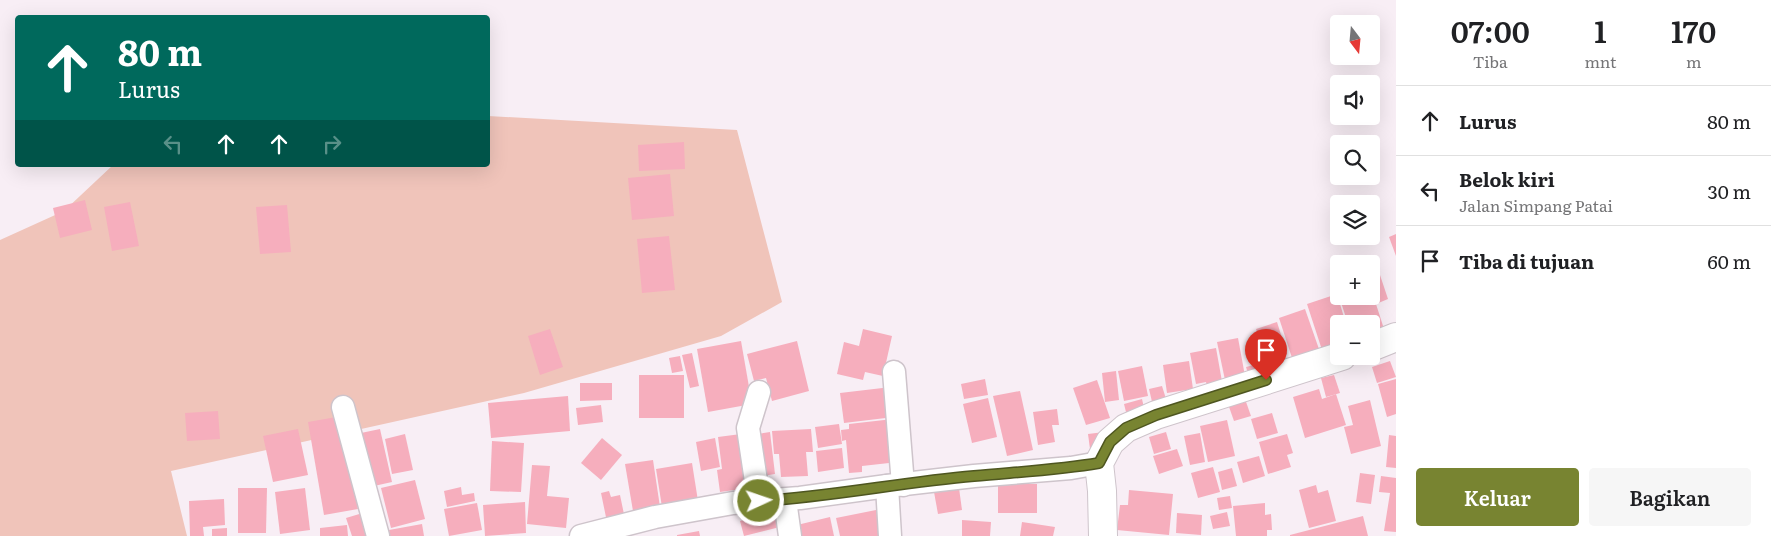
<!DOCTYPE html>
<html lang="id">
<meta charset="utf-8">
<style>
:root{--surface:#fff;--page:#f6f6f6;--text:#202124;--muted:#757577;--line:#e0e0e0;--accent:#788431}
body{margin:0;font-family:Literata,serif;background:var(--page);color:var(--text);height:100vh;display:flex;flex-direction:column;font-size:19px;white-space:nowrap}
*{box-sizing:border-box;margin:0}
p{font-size:16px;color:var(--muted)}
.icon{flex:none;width:28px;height:28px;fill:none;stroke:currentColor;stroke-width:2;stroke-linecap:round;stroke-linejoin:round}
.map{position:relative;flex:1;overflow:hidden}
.details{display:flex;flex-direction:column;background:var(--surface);width:375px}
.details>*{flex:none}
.banner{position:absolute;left:15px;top:15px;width:475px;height:152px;border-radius:5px;box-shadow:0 5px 20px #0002;background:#00695c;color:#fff;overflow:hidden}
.needle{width:32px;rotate:164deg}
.buttons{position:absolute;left:1330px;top:15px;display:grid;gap:10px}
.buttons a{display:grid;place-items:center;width:50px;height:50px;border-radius:5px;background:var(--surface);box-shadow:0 5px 20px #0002;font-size:25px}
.pin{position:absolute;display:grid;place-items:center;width:42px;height:42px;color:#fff;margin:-51px -21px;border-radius:50% 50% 50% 0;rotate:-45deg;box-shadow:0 0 5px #0007}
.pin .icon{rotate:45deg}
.me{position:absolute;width:55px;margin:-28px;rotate:87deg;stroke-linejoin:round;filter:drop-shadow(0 0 4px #0008)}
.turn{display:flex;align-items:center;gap:18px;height:105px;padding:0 20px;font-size:22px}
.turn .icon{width:65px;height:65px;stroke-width:2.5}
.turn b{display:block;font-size:35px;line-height:42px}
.lanes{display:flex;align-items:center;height:48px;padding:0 20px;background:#0003;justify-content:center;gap:25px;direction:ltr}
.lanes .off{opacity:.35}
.eta{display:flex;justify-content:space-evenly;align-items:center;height:85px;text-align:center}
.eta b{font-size:30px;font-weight:600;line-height:35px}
.primary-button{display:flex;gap:10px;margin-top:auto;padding:10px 20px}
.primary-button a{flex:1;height:58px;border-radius:5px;background:var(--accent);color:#fff;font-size:20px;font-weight:600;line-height:58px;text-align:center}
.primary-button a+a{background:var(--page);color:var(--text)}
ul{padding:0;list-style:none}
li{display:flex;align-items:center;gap:15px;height:70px;padding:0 20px;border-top:1px solid var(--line)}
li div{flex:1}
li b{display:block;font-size:19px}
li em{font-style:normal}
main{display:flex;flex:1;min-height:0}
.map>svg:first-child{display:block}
.green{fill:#f0c4ba}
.building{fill:#f6aebd}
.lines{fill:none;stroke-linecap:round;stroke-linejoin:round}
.street-casing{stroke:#cec4cb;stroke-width:25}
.secondary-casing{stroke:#cec4cb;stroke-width:30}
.street{stroke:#fff;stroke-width:22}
.secondary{stroke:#fff;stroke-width:28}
.route-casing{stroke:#4e5620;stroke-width:12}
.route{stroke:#788431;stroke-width:9}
</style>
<main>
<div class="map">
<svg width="1396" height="536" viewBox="0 0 1396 536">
<rect width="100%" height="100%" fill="#f8eef5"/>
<!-- green -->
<path class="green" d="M488 116 737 130 782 302 721 336 524 393 171 471 187 536H0V240L64 211 113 165H488Z"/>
<!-- building -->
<g class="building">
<path d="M684 142 685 169 639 171 638 145Z"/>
<path d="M670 174 674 216 632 220 628 178Z"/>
<path d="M85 200 92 230 60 238 53 208Z"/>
<path d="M130 202 139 246 112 251 104 207Z"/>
<path d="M287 205 291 252 260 254 256 207Z"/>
<path d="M1396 234V256L1389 237Z"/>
<path d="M669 236 675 290 642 293 637 239Z"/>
<path d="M1377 266 1388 299 1376 304 1384 329 1371 334V324H1348L1339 296H1371V268Z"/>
<path d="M1337 294 1346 324H1339V344L1322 350 1307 304Z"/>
<path d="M1305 309 1320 352 1293 361 1279 318Z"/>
<path d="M1277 322 1287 354 1266 361 1256 329Z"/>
<path d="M550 329 563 367 540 375 528 336Z"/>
<path d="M863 329 892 336 883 376 865 372 863 380 837 374 844 342 859 346Z"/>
<path d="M1238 338 1245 376 1225 380 1217 342Z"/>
<path d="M741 341 752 404 708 412 697 349Z"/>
<path d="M797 341 809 391 772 401 766 378 754 381 747 354Z"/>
<path d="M1216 348 1223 387 1208 390 1206 382 1196 384 1190 353Z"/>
<path d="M692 353 699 386 690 388 682 355Z"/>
<path d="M680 356 683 371 672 373 669 358Z"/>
<path d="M1189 361 1193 389 1167 393 1163 365Z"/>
<path d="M1390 361 1396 377 1377 383 1372 367Z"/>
<path d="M1265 362 1269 375 1250 381 1246 367Z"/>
<path d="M1142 366 1148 396 1124 401 1118 371Z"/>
<path d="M1116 371 1119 400 1105 402 1102 373Z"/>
<rect x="639" y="375" width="45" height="43"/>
<path d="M1334 375 1340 393 1326 397 1321 378Z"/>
<path d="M985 379 988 395 964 399 961 384Z"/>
<path d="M1396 379V414L1387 417 1378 384Z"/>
<path d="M1097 380 1110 418 1086 425 1073 388Z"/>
<path d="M580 383H612V400L580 401Z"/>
<path d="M1162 386 1167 402 1153 406 1149 389Z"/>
<path d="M891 387 894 417 844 423 840 393Z"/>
<path d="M1319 389 1322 399 1336 394 1346 425 1305 438 1293 397Z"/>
<path d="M1020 391 1033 450 1007 456 993 396Z"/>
<path d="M568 396 570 431 491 438 488 403Z"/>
<path d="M988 398 997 437 972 443 963 404Z"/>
<path d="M1142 399 1145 412 1127 416 1124 404Z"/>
<path d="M1245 399 1251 416 1234 421 1228 404Z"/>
<path d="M1370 400 1381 446 1351 454 1344 427 1353 425 1348 406Z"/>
<path d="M601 405 603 422 578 425 576 408Z"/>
<path d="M1057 409 1059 425H1052L1055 442 1038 445 1033 412Z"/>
<path d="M218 411 220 439 187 441 185 413Z"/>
<path d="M1272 413 1278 433 1257 439 1251 419Z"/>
<path d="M342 416 358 509 324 515 308 422Z"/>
<path d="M893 419 898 462 862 466V472L849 473 846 440 842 441 841 430 849 429V424Z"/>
<path d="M1227 420 1235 456 1208 462 1200 426Z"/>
<path d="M839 424 842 444 818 448 815 427Z"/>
<path d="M298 429 308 475 273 482 263 436Z"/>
<path d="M380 429 392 482 374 486 361 433Z"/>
<path d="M811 429 813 452H806L808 476 781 477 779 454H774L772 431Z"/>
<path d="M770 432 775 474 756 477 751 435Z"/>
<path d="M1104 432 1106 446 1090 449 1088 434Z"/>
<path d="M1166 432 1171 449 1154 454 1149 437Z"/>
<path d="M1200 433 1205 462 1190 465 1184 436Z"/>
<path d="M405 434 413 470 392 474 385 439Z"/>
<path d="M741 434 749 488 720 492 717 470 722 469 718 437Z"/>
<path d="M1287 434 1293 453 1287 455 1291 467 1268 474 1259 442Z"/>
<path d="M1389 435 1396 436V468L1386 467Z"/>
<path d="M602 438 622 455 601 480 581 463Z"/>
<path d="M715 438 720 467 701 471 696 442Z"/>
<path d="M492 441 524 443 521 492 490 491Z"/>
<path d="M842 448 844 468 818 472 816 451Z"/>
<path d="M1177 449 1183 466 1159 474 1153 456Z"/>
<path d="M1259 456 1265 476 1243 483 1237 462Z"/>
<path d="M653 460 660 507 633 511 625 464Z"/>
<path d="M692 463 698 501 662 507 656 469Z"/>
<path d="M532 465 550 466 547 496 569 498 566 528 527 524Z"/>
<path d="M1213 467 1220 492 1198 498 1191 473Z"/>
<path d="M1232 468 1237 486 1222 490 1218 472Z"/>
<path d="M1360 473 1375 475 1371 504 1356 502Z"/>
<path d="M1381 476 1396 478V532L1384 531 1390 493 1379 492Z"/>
<path d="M415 480 425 519 391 528 381 488Z"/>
<rect x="998" y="484" width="39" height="29"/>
<path d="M1316 485 1318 493 1328 490 1336 521 1309 528 1299 490Z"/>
<path d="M461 487 462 495 474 493 475 501 447 507 444 491Z"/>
<path d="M238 488H267L266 533H238Z"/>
<path d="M305 488 310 530 280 534 275 492Z"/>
<path d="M959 488 962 510 938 514 934 492Z"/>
<path d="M1129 490 1173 494 1169 535 1117 530 1120 505H1128Z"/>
<path d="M609 491 611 497 620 495 625 519 607 522 601 493Z"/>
<path d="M1230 496 1232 508 1219 510 1217 498Z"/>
<path d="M224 499 225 525 203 527 204 536H190L189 501Z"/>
<path d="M525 502 526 533 485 536 483 505Z"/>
<path d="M477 503 482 530 449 536 444 509Z"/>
<path d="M1265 503V515L1271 514 1272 530H1267V536H1236L1233 506Z"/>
<path d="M876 510 881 536H840L836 518Z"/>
<path d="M366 512 373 536H352L346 518Z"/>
<path d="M776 512 780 527 744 536 740 521Z"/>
<path d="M1227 512 1230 526 1213 529 1210 516Z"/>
<path d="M1177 513 1202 515 1201 535 1176 533Z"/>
<path d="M1363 516 1368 536H1290V535Z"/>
<path d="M830 517 834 536H795L793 526Z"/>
<path d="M962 520 991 522 990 536H962Z"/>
<path d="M1022 522 1055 527 1053 536H1020Z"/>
<path d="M422 524 424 536H390L389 530Z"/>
<path d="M347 525 348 536H320V528Z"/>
<path d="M227 528V536H212V529Z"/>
<path d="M699 531 700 536H677V535Z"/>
</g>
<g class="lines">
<defs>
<g id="street">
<path d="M894 372 903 485"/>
<path d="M759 392 748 428 759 501"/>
<path d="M343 407 378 536"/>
<path d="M887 486 890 536"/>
<path d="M785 500 790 536"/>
<path d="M581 536 655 517 733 503 800 498 887 486 974 476 1071 468 1099 463"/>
</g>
<g id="secondary">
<path d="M1371 347 1396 337"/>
<path d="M1103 536 1102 491 1099 463 1110 442 1126 428 1156 415 1342 356"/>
</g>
</defs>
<!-- street casing -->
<use href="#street" class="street-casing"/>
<!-- secondary casing -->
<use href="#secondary" class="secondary-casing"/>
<!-- street -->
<use href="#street" class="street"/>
<!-- secondary -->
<use href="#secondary" class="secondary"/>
</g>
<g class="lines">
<defs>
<path id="route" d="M759 501C831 497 902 482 974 476 1016 472 1058 470 1099 463L1110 442 1126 428 1156 415 1266 380"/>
</defs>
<!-- route casing -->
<use href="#route" class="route-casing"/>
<!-- route -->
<use href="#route" class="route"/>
</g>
</svg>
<div class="buttons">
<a><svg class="needle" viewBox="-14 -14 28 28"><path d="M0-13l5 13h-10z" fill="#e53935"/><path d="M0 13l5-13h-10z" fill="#757577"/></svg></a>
<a><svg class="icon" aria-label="sound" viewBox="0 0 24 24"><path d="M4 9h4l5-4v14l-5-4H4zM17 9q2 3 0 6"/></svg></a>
<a><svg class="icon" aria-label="search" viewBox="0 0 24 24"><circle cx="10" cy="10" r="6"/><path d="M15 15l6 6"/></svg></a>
<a><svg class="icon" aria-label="layers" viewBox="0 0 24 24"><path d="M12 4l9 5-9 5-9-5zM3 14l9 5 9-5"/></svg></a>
<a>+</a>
<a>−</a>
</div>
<div class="pin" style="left:1266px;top:380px;background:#d93025"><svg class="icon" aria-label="arrive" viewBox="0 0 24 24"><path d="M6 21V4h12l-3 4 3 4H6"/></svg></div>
<svg class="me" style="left:759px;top:501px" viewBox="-20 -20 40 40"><circle r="17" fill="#788431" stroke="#fff" stroke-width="3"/><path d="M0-11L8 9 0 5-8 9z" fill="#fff"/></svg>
<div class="banner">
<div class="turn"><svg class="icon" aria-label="ahead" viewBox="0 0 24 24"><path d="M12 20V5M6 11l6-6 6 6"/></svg><div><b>80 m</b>Lurus</div></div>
<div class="lanes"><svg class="icon off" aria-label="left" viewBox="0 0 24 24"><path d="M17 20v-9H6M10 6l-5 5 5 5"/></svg><svg class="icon" aria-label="ahead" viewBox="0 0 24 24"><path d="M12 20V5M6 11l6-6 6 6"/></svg><svg class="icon" aria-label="ahead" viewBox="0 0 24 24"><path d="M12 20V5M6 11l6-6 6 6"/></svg><svg class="icon off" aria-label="right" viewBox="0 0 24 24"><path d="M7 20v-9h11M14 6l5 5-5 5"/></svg></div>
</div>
</div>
<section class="details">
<div class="eta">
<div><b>07:00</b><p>Tiba</p></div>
<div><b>1</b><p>mnt</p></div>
<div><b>170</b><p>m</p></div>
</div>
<ul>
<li><svg class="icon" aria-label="ahead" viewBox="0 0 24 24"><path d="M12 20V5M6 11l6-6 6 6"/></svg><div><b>Lurus</b></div><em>80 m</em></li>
<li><svg class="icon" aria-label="left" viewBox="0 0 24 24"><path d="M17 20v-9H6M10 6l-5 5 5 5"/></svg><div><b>Belok kiri</b><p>Jalan Simpang Patai</p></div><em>30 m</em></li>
<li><svg class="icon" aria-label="arrive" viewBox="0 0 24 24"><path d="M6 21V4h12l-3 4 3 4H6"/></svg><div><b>Tiba di tujuan</b></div><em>60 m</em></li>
</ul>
<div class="primary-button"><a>Keluar</a><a>Bagikan</a></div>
</section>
</main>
